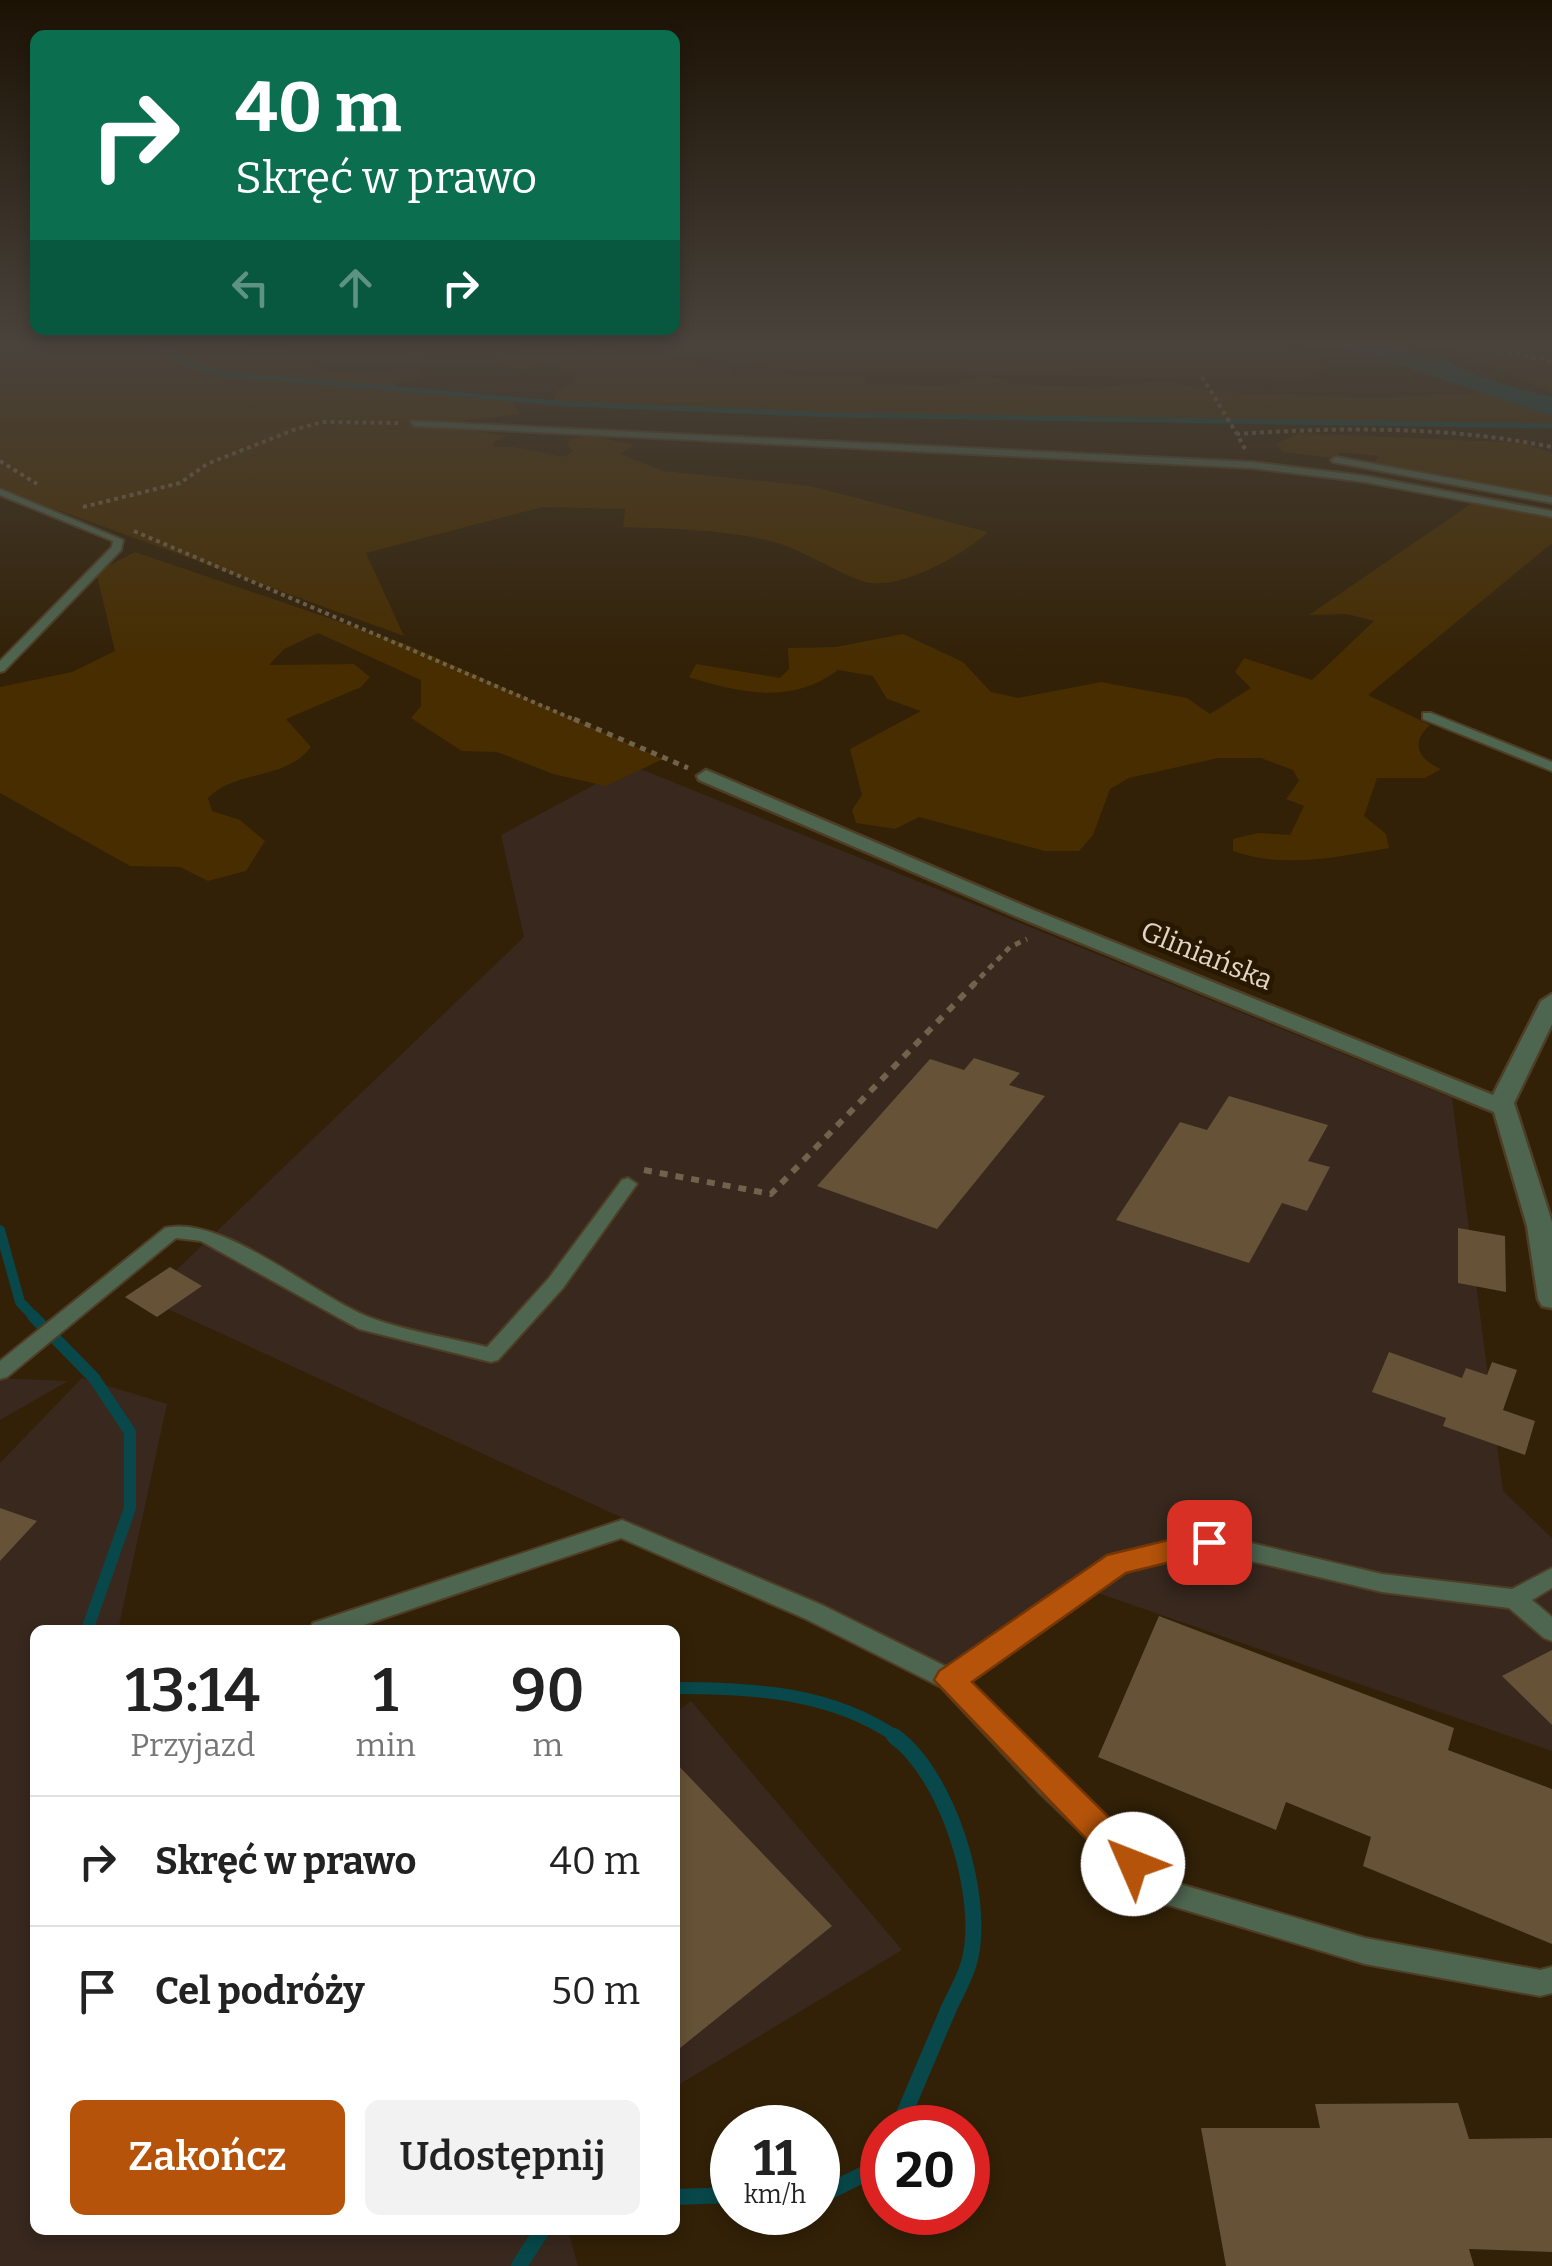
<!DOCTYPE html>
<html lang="pl">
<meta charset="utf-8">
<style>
:root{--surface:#fff;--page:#f2f2f2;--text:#222;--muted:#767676;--line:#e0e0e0;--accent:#b45309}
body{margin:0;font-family:Bitter,serif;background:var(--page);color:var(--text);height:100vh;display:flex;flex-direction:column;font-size:38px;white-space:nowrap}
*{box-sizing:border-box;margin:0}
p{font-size:32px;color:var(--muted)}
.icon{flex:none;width:55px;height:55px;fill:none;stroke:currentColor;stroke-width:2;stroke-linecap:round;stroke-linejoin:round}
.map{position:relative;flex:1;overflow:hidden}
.panel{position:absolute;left:30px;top:1625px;width:650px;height:610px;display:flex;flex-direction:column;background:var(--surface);border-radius:15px;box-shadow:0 5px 15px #0003}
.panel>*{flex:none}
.hud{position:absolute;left:30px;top:30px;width:650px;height:305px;border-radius:15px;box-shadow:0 5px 15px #0003;background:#0b6e4f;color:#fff;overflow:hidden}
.speed{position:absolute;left:710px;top:2105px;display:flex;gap:20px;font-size:50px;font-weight:700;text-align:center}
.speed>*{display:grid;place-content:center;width:130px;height:130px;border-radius:50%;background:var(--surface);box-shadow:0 5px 15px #0003;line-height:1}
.speed small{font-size:25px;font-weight:400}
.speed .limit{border:15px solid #d22;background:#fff;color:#111}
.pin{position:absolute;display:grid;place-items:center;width:85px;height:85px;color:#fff;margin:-42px;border-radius:20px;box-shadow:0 5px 15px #0006}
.me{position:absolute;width:110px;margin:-55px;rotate:314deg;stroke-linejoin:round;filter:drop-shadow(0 0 8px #0008)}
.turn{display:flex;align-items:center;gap:35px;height:210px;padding:0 40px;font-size:45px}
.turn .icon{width:130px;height:130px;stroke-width:2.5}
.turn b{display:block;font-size:70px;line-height:85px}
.lanes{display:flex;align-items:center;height:95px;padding:0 40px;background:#0003;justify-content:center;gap:50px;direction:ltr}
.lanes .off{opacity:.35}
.eta{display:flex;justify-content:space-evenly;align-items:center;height:170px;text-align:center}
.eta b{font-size:60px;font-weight:600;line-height:70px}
.button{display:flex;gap:20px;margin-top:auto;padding:20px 40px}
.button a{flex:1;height:115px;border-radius:15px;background:var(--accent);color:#fff;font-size:40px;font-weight:600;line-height:115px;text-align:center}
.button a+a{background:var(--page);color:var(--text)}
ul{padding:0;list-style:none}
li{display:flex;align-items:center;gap:30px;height:130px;padding:0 40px;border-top:2px solid var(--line)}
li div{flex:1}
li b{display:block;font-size:38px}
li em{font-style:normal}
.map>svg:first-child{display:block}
.industrial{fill:#38281e}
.green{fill:#472d00}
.water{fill:#08484a}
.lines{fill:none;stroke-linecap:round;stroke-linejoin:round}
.stream-far3{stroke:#08484a;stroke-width:5}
.stream-far2{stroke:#08484a;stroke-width:10}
.stream-far1{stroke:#08484a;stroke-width:12}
.stream{stroke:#08484a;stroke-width:16}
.building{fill:#655237}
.lane-casing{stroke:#4e3e26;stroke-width:4}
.street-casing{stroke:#4e3e26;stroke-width:5}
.path-far2{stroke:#71624c;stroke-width:4;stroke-dasharray:4 4;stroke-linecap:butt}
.path-far1{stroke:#71624c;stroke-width:5;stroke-dasharray:6 6;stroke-linecap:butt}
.path{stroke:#71624c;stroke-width:6;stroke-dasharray:8 8;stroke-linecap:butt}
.lane{fill:#4e654f;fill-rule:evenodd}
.street{fill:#4e654f;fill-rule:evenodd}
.route{fill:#b45309;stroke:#753606;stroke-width:2.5}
.labels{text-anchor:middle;stroke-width:10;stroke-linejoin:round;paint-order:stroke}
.street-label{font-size:28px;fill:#e0d5c6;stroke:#281800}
</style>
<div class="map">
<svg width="1552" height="2266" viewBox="0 0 1552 2266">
<rect width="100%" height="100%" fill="#322107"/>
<!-- industrial -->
<g class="industrial">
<path d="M631 765 1452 1098 1503 1491 1552 1538V1751L1069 1583 973 1679 146 1299 524 937 501 835Z"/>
<path d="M0 1378 68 1381 0 1420Z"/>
<path d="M82 1378 167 1404 118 1630H35V2230H568L578 2266H0V1463Z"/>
<path d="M691 1701 902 1950 675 2087V1713Z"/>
</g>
<!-- green -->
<g class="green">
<path d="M0 344H240L268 350 296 344H444L426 349 428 353C391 375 352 350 313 364L332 373 420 369 417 378 397 383 392 391 510 401 521 414 454 422 450 427 506 436 495 441 493 447H515L564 457 574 451 567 446 570 439 591 436 635 445 620 454 663 471 810 486 988 532C963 555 897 593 862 581 831 570 802 549 770 541 722 529 672 529 623 527L625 509 543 507 366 553 404 636 0 489Z"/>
<path d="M484 344 555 349 584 345 730 367 733 374 866 376 865 384 942 386 985 376 1027 385 1097 387 1170 381 1215 392 1377 398 1489 392 1552 416V427L960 419 552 405 557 391 581 377 560 369 559 362 521 369 502 366V352Z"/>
<path d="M593 344H1276L1316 356 1325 367 1309 379 810 372Z"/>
<path d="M1435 344H1552V392Z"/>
<path d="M1299 433 1524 443 1552 453V497L1375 463 1378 456 1340 452 1333 458 1284 452 1276 444Z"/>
<path d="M1475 501 1552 516V543L1368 695 1430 725C1410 743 1418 759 1441 769L1425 778H1377L1364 816 1386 834 1389 848C1337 857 1284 869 1233 851V839L1258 833 1290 835 1304 806 1286 799 1299 781 1293 770 1261 758H1218L1129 778 1110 789 1093 835 1079 851H1045L919 817 895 829 856 823 852 810 862 795 850 749 921 711 887 699 873 676 838 670C792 705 740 693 689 677L696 664 780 678 789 669 788 648 836 647 903 634 963 662 991 692 1018 698 1101 682 1187 698 1210 714 1251 688 1235 672 1244 658 1312 680 1374 621 1347 614 1309 615Z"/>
<path d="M135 552 408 645 663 759 606 786 553 774 497 752 462 751 411 718 421 706V680L318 633 284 649 269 665 354 664 370 677 361 687 286 719 311 747C285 781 236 769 208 798L212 811 240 820 265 841 246 871 208 881 180 867 130 866 0 793V687L72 672 115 651 96 572Z"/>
</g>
<!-- water -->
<path class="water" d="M1336 344H1380L1447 359C1456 373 1532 392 1552 397V416Z"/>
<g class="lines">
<!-- stream-far3 -->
<path class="stream-far3" d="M156 344 186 363 221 374 570 404 837 415 1552 426"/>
<!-- stream-far2 -->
<path class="stream-far2" d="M0 1230 20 1302 36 1319"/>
<!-- stream-far1 -->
<g class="stream-far1">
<path d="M33 1316 46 1330"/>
<path d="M49 1332 94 1378 130 1432V1508L87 1630"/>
<path d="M675 1688C753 1688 832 1692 898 1738"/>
</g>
<!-- stream -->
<g class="stream">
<path d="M894 1736C948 1775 985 1895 970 1959 966 1976 956 1993 949 2008 932 2048 915 2088 898 2128"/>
<path d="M675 2197 732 2195"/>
<path d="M818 2197 866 2173 882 2150"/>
<path d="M519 2266 542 2230"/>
</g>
</g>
<!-- building -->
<g class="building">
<path d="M974 1058 1020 1073 1009 1085 1045 1096 937 1229 817 1186 930 1059 964 1070Z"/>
<path d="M1229 1096 1328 1125 1308 1161 1330 1167 1307 1211 1282 1203 1249 1263 1116 1220 1180 1122 1207 1130Z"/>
<path d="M1458 1228 1505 1236 1506 1292 1458 1283Z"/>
<path d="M170 1267 202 1286 157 1317 125 1297Z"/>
<path d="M1389 1352 1462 1378 1466 1368 1487 1375 1492 1362 1517 1370 1503 1410 1535 1421 1525 1455 1443 1426 1446 1418 1372 1392Z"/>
<path d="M0 1508 37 1521 0 1561Z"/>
<path d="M1159 1616 1454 1728 1448 1750 1552 1789V1944L1363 1866 1371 1837 1286 1802 1276 1830 1098 1757Z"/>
<path d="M1552 1650V1725L1502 1676Z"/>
<path d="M675 1762 832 1926 675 2052Z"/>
<path d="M1458 2103 1469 2139 1552 2138V2252L1469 2249 1474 2266H1226L1201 2128H1320L1315 2104Z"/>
</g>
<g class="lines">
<defs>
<g id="lane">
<path d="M411 421 1252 462 1365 476 1552 511V517L1365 482 1252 468 414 426Z"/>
<path d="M1336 457 1552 497V503L1333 462 1331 460Z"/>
<path d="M0 489 123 540 121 550 4 671 0 672V661L112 547 113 541 0 495Z"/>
<path d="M1423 713H1431L1552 762V771L1423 719Z"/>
<path d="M628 1178 637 1184 634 1188 563 1288 498 1360 491 1362 359 1329 201 1241 176 1238 7 1377 0 1379V1361L165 1228C225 1214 317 1299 374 1319 410 1332 450 1338 487 1347L549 1278 622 1180Z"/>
<path d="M622 1520 822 1605 949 1668 1109 1557 1209 1533 1382 1574 1512 1589 1552 1568V1588L1532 1600 1552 1617V1641L1544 1638 1509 1608 1382 1592 1209 1551 1123 1570 967 1681 1057 1776 1169 1881 1365 1938 1540 1970 1552 1967V1993L1540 1996 1365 1964 1152 1900 1039 1792 941 1687 806 1619 621 1538 349 1630H309L313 1623Z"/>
</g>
<path id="street" d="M706 770 1034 910 1493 1095 1541 1001 1552 994V1024L1514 1103 1552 1222V1308L1542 1306 1538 1299 1527 1226 1494 1112 1020 918 699 780 697 776Z"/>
</defs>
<!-- lane casing -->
<use href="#lane" class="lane-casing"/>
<!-- street casing -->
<use href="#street" class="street-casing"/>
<!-- path-far2 -->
<g class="path-far2">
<path d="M1469 344 1552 362"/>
<path d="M1202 377 1237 434"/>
<path d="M1245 449 1237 434C1343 427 1447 426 1552 447"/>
<path d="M0 461 37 484"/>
<path d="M83 507 180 483 207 464 296 429 323 422 398 423"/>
<path d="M134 531 580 722"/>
</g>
<!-- path-far1 -->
<g class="path-far1">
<path d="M574 719 688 768"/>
<path d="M972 986 1010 947 1027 939"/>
</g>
<!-- path -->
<path class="path" d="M644 1170 771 1194 975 983"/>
<!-- lane -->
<use href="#lane" class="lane"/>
<!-- street -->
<use href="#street" class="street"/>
</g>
<!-- sky -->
<linearGradient id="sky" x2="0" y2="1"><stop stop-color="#1c1204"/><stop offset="0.52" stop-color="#49433c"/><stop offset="1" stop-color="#49433c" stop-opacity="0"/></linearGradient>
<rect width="1552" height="662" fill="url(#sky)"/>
<!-- route -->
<path class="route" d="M1209 1530 1219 1533 1224 1542 1219 1550 1126 1573 972 1682 1145 1853 1150 1864 1145 1875 1133 1880 1121 1875 934 1680 939 1671 1107 1555Z"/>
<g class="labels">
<!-- street labels -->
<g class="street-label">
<text transform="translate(1207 955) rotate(22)" y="10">Gliniańska</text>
</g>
</g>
</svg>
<div class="speed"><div>11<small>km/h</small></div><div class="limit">20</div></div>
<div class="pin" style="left:1209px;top:1542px;background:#d93025"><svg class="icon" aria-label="arrive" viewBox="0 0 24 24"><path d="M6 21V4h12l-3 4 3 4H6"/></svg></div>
<svg class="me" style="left:1133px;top:1864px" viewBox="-20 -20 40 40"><circle r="19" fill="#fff"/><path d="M0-13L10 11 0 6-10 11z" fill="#b45309"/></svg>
<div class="hud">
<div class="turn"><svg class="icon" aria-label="right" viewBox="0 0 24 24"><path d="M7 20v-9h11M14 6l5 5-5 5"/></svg><div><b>40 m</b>Skręć w prawo</div></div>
<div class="lanes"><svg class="icon off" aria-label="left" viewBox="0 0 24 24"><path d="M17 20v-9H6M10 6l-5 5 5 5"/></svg><svg class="icon off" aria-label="ahead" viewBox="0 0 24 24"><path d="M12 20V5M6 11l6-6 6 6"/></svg><svg class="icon" aria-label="right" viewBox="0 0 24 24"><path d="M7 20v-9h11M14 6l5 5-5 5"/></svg></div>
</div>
<section class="panel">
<div class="eta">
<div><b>13:14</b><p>Przyjazd</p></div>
<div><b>1</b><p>min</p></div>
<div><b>90</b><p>m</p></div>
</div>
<ul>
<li><svg class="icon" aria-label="right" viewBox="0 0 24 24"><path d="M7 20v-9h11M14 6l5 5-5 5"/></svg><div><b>Skręć w prawo</b></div><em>40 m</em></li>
<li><svg class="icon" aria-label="arrive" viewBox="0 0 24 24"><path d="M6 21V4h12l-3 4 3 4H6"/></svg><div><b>Cel podróży</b></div><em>50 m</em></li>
</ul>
<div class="button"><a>Zakończ</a><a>Udostępnij</a></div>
</section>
</div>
